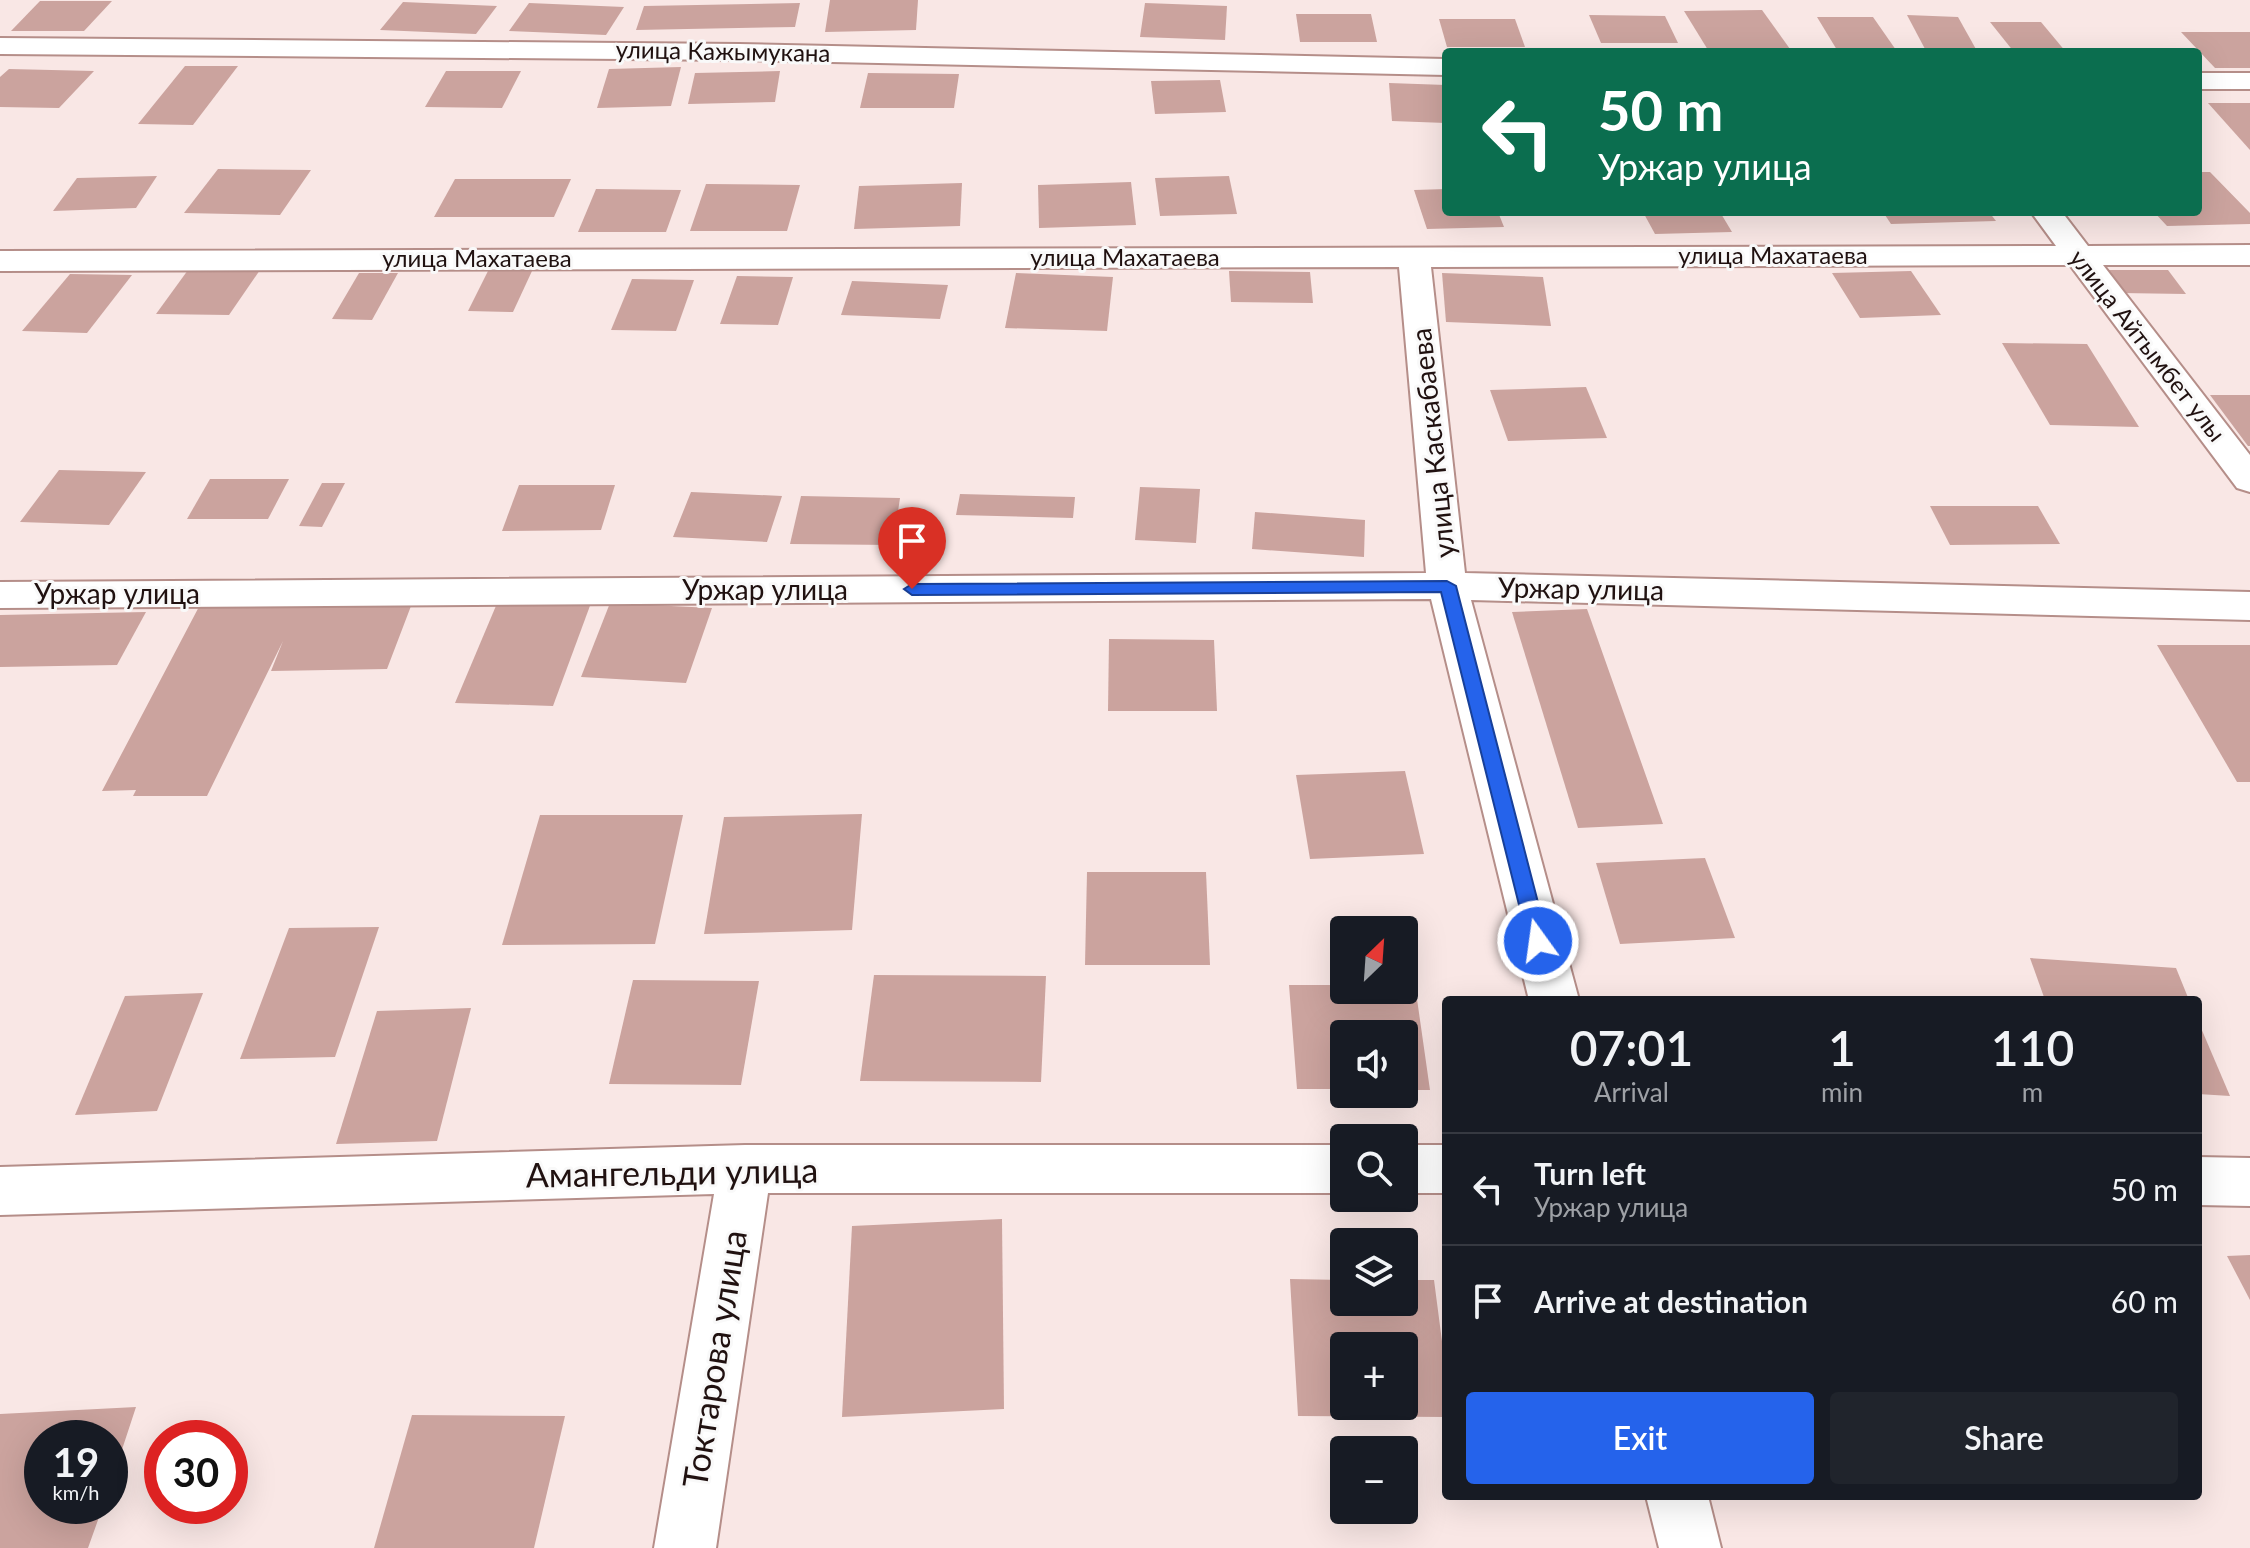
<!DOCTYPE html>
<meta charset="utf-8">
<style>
:root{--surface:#171b24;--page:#20242c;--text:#f1f3f6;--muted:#9ea1a6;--line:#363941;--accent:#2563eb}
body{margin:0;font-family:Lato,sans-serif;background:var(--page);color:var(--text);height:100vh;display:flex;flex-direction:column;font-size:30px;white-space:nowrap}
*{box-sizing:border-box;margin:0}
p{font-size:26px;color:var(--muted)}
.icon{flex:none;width:44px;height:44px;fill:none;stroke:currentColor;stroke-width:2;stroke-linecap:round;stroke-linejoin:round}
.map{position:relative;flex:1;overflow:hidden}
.drawer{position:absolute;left:1442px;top:996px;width:760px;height:504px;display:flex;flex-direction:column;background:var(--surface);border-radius:8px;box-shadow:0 8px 32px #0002}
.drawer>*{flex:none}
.guide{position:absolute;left:1442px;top:48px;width:760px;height:168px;border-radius:8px;box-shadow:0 8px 32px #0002;background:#0b6e4f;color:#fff;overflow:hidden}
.needle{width:52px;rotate:25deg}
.tools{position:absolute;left:1330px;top:916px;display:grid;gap:16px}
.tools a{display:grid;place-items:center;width:88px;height:88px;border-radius:8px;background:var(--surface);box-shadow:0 8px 32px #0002;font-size:40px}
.speed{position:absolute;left:24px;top:1420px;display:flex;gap:16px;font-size:40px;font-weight:700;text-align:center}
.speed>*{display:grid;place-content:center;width:104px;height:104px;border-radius:50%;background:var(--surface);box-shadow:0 8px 32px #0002;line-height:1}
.speed small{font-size:20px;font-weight:400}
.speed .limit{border:12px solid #d22;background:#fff;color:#111}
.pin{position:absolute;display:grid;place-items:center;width:68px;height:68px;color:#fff;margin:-82px -34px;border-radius:50% 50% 50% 0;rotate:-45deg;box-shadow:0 0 8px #0007}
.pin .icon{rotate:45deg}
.me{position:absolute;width:88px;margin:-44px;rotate:346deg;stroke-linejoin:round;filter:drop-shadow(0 0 6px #0008)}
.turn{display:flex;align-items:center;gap:28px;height:168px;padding:0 24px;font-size:36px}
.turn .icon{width:104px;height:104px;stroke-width:2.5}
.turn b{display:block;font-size:56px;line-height:68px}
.eta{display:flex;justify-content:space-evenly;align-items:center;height:136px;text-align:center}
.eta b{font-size:48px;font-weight:600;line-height:56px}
.primary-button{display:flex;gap:16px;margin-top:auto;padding:16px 24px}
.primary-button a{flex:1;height:92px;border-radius:8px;background:var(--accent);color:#fff;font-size:32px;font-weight:600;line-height:92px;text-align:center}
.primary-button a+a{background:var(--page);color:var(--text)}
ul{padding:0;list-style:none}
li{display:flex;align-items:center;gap:24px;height:112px;padding:0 24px;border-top:2px solid var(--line)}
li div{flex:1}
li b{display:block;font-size:30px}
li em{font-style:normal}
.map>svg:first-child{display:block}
.building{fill:#cba39e;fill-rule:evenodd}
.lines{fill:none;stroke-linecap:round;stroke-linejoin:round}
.street-casing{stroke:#b58e89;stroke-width:4}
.street{fill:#fff;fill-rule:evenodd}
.route{fill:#2563eb;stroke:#184099;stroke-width:2}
.labels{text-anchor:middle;stroke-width:6;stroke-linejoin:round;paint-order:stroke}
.far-street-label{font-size:24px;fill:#201110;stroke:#f9f9f9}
.street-label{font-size:28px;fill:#201110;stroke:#f9f9f9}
.near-street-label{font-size:34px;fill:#201110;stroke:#f9f9f9}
</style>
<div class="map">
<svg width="2250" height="1548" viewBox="0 0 2250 1548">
<rect width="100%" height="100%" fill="#f9e7e5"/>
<!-- building -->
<g class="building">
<path d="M830 0H918L916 30 825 32Z"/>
<path d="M40 1H112L84 31H11Z"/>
<path d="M403 2 497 6 476 34 380 30Z"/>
<path d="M529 3 624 7 606 35 509 31Z"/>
<path d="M800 3 795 27 636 30 644 6Z"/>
<path d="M1145 3 1227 6 1225 40 1140 37Z"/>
<path d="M1762 10 1790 49 1708 50 1684 11Z"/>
<path d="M1296 14H1371L1377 42H1300Z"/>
<path d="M1589 15 1665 16 1678 43H1601Z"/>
<path d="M1907 15 1958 17 1977 51 1925 49Z"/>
<path d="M1817 17H1873L1896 50H1837Z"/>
<path d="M1439 19H1515L1525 47H1447Z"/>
<path d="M1990 22H2041L2066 52H2014Z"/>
<path d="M2181 32H2250V68H2215Z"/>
<path d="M185 66H238L193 125 138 124Z"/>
<path d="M681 67 671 106 597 108 609 69Z"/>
<path d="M9 69 94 71 59 108 0 107V77Z"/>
<path d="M446 71H521L502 108 425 107Z"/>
<path d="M780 71 775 102 688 104 695 73Z"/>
<path d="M868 73 959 74 954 108H860Z"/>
<path d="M1220 80 1226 112 1155 114 1151 81Z"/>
<path d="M1389 83 1446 85V123L1392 121Z"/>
<path d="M2208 103H2250V150Z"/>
<path d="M218 169 311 170 280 215 184 213Z"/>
<path d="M2198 172H2210L2250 213V224L2167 226 2154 212H2198Z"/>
<path d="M157 176 136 208 53 211 77 178Z"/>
<path d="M1229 176 1237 214 1160 216 1155 178Z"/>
<path d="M455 179H571L554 217H434Z"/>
<path d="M1131 182 1136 225 1039 228 1038 185Z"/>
<path d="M962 183 960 226 854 229 859 186Z"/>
<path d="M706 184 800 185 787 231H690Z"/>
<path d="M596 189 681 190 666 232H578Z"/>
<path d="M1446 189V212H1498L1504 227 1427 229 1414 190Z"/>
<path d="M1643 212H1720L1732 232 1655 234Z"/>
<path d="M1883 212H1989L1996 221 1891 224Z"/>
<path d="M188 270H260L229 315 156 314Z"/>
<path d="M2104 270H2168L2186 294 2120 293Z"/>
<path d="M488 271H532L513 312 468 311Z"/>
<path d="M1229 271 1310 272 1313 303 1231 302Z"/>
<path d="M1911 271 1941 315 1860 318 1832 273Z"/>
<path d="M359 273H398L372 320 332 319Z"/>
<path d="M1016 273 1113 277 1107 331 1005 328Z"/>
<path d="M1442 273 1543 277 1551 326 1446 322Z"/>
<path d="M70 274 132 275 87 333 22 331Z"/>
<path d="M737 276 793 277 778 325 720 324Z"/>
<path d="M632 279 694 280 676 331 611 330Z"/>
<path d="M852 281 948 285 940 319 841 315Z"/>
<path d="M2002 343 2087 344 2139 427 2050 425Z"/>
<path d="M1586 387 1607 438 1508 441 1490 390Z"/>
<path d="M2210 395H2250V446H2248Z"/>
<path d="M59 470 146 472 109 525 20 522Z"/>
<path d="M210 479H289L268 519H187Z"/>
<path d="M322 483H345L322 527 299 526Z"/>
<path d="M519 485H615L601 530 502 531Z"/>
<path d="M1140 487 1200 489 1196 543 1135 540Z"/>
<path d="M691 492 782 496 767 542 673 537Z"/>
<path d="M960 494 1075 497 1073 518 956 515Z"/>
<path d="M801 496 900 498 893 545 790 544Z"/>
<path d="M1930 506H2038L2060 544 1950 545Z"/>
<path d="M1255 512 1365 520 1364 557 1252 549Z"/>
<path d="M202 601H253L300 608 411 606 387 669 271 671 283 641 207 796H133L136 790 102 791Z"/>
<path d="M498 601 591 603 553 706 455 703Z"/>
<path d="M610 603 712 608 686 683 581 677Z"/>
<path d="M1587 609 1663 824 1578 828 1512 612Z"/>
<path d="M146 612 117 665 0 667V615Z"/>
<path d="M1109 639 1214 640 1217 711H1108Z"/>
<path d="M2157 645H2250V782H2237Z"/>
<path d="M1405 771 1424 854 1310 859 1296 775Z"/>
<path d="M862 814 852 930 704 934 724 817Z"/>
<path d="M540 815H683L655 944 502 945Z"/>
<path d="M1705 858 1735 938 1620 944 1596 863Z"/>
<path d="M1087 872H1206L1210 965H1085Z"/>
<path d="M379 927 335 1057 240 1059 289 928Z"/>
<path d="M2030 958 2176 968 2189 1000H2045Z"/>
<path d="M874 975 1046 976 1041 1082 860 1081Z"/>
<path d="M633 980 759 981 741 1085 609 1084Z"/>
<path d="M1289 985H1344V990H1404V985H1415L1430 1090H1404V1034H1344V1089H1297Z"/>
<path d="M203 993 157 1111 75 1115 125 996Z"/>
<path d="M471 1008 437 1141 336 1144 377 1011Z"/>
<path d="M2198 1021 2230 1096 2198 1094Z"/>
<path d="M1002 1219 1004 1409 842 1417 852 1226Z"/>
<path d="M2250 1255V1300L2227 1256Z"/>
<path d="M1290 1279 1344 1280V1302H1404V1280H1434L1446 1372V1417L1298 1416ZM1344 1346H1404V1406H1344Z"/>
<path d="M136 1407 111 1483 110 1438H42V1506H103L88 1548H0V1414Z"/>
<path d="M412 1415 565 1416 534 1548H374Z"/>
</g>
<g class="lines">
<defs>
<g id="street">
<path d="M0 38 739 44 1446 59V75L739 60 0 54Z"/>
<rect x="2198" y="73" width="52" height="16"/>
<path d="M2031 212H2062L2088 246 2250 245V265H2103L2250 455V492L2237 488 2070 265 1431 267 1465 573 2250 592V620L1471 600 1579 1000H1529L1431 599 0 608V582L1426 573 1399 267 0 271V251L2056 246Z"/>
<path d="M745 1145H1344V1193H768L716 1548H654L714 1194 0 1215V1167Z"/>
<rect x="1404" y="1145" width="42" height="48"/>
<path d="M2198 1157 2250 1158V1206L2198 1205Z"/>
<path d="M1646 1496H1708L1721 1548H1659Z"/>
</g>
</defs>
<!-- street casing -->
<use href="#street" class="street-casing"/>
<!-- street -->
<use href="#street" class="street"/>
</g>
<!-- route -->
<path class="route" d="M1447 581 1456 586 1548 941 1538 949 1528 941 1441 592 912 595 904 589 912 584Z"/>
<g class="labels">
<!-- far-street labels -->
<g class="far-street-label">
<text transform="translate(723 52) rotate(1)" y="8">улица Кажымукана</text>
<text x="1773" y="264">улица Махатаева</text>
<text x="1125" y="266">улица Махатаева</text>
<text x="477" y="267">улица Махатаева</text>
<text transform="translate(2147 346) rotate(52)" y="8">улица Айтымбет улы</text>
</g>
<!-- street labels -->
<g class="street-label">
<text transform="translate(1433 443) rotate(-96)" y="10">улица Каскабаева</text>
<text transform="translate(1581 589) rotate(1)" y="10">Уржар улица</text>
<text x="765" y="600">Уржар улица</text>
<text x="117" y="604">Уржар улица</text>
</g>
<!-- near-street labels -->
<g class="near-street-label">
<text transform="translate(672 1173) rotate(-1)" y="12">Амангельди улица</text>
<text transform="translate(715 1359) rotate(-81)" y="12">Токтарова улица</text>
</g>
</g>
</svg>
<div class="tools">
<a><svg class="needle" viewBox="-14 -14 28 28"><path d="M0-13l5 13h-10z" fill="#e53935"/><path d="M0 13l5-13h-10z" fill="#9ea1a6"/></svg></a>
<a><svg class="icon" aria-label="sound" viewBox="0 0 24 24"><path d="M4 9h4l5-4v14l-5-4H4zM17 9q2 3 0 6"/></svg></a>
<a><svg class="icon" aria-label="search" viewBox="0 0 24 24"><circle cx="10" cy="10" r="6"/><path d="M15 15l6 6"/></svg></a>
<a><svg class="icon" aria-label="layers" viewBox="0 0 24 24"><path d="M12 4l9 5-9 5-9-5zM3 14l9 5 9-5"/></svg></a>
<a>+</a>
<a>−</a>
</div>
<div class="speed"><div>19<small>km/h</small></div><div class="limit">30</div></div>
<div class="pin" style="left:912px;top:589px;background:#d93025"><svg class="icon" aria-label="arrive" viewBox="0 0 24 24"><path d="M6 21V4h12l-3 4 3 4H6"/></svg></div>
<svg class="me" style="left:1538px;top:941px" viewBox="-20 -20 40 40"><circle r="17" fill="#2563eb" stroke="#fff" stroke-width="3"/><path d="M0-11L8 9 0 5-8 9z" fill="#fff"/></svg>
<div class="guide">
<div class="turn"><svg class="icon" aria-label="left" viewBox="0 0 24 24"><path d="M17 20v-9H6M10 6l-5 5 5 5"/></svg><div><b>50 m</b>Уржар улица</div></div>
</div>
<section class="drawer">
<div class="eta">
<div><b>07:01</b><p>Arrival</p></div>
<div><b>1</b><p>min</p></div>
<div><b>110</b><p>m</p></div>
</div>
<ul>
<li><svg class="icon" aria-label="left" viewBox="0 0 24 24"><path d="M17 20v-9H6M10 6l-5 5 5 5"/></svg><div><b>Turn left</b><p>Уржар улица</p></div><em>50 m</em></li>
<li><svg class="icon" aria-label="arrive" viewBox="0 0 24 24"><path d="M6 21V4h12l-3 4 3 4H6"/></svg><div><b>Arrive at destination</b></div><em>60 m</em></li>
</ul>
<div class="primary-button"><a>Exit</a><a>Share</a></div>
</section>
</div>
